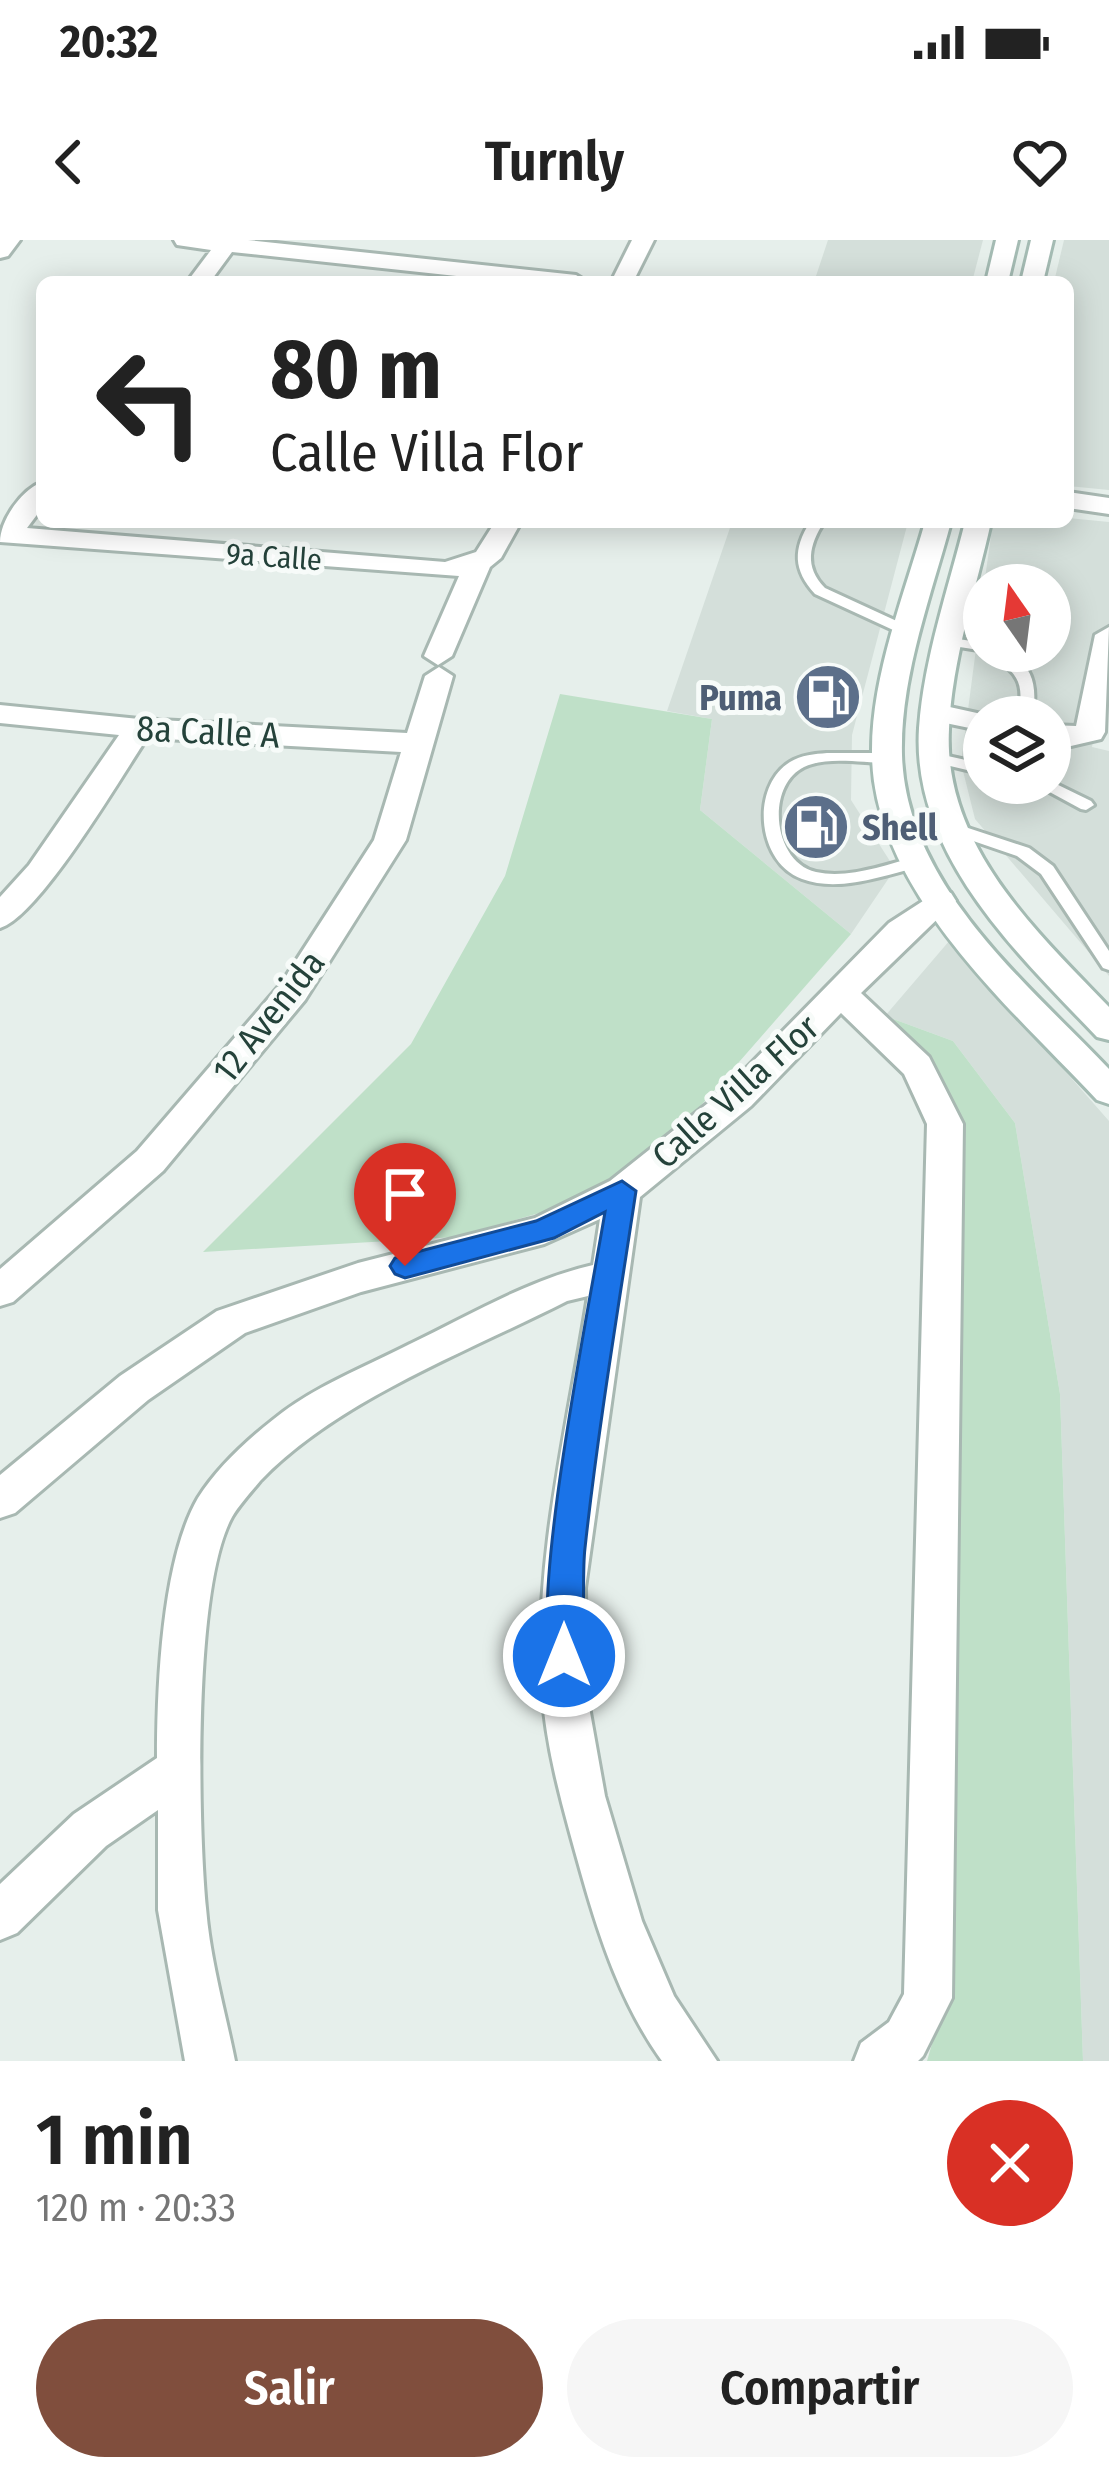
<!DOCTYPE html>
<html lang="es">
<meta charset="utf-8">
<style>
:root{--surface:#fff;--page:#f6f6f6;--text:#222;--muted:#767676;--accent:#804e3d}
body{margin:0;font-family:"Fira Sans Condensed",sans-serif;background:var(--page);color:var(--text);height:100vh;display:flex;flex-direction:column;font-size:45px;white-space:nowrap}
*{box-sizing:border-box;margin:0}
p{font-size:39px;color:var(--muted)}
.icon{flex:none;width:66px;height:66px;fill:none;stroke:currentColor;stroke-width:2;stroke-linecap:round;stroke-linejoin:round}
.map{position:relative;height:1821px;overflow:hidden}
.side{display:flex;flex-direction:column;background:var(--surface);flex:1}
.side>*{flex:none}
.top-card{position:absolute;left:36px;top:36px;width:1038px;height:252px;border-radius:18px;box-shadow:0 6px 30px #0003;background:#fff;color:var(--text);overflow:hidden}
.needle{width:78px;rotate:346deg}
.controls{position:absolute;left:963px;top:324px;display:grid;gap:24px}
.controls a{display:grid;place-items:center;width:108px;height:108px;border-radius:50%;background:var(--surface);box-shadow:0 6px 30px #0003;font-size:60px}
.pin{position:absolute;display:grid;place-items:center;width:102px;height:102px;color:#fff;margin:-123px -51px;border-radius:50% 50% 50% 0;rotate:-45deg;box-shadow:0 0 12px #0007}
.pin .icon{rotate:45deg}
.me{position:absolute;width:132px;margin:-66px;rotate:0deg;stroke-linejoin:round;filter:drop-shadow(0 0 9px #0008)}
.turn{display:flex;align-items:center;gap:42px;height:252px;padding:0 36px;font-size:54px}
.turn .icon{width:156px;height:156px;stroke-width:2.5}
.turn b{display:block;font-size:84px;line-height:102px}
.round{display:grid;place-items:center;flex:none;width:126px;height:126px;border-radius:63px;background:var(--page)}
.headline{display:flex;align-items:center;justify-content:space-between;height:204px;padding:0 36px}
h1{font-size:72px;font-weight:600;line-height:90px}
.button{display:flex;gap:24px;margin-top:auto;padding:24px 36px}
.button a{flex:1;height:138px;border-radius:72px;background:var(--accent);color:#fff;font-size:48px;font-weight:600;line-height:138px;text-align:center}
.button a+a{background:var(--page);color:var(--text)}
.status{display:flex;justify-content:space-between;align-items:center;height:84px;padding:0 60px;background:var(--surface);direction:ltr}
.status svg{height:33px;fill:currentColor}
header{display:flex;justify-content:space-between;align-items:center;height:156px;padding:0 36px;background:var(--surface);font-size:54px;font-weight:600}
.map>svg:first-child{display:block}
.built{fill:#d4dfda;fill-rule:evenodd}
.green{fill:#bfe0c8}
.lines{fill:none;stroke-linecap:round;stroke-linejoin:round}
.lane-casing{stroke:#a8b8b2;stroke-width:6}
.street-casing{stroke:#a8b8b2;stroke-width:6}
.secondary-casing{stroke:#a4bbb3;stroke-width:6}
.lane{fill:#fff;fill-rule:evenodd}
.street{fill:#fff;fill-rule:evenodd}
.secondary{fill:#fff;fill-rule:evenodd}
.route{fill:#1a73e8;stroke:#114b97;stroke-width:3}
.labels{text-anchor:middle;stroke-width:10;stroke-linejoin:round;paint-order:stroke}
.far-street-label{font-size:30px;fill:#24423a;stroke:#f7fbf9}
.service-label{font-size:36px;font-weight:bold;fill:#4e5e75;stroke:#f7fbf9;text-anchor:end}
.street-label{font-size:36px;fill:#24423a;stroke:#f7fbf9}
</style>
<div class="status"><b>20:32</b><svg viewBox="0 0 49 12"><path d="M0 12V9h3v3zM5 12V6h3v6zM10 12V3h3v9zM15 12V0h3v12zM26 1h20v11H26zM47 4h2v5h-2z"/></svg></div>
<header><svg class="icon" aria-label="back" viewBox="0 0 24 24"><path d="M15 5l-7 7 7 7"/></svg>Turnly<svg class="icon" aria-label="heart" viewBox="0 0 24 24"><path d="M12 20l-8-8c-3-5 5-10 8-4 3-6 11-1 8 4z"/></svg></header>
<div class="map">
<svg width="1109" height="1821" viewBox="0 0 1109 1821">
<rect width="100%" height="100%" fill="#e6efeb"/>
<!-- built -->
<g class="built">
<path d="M828 0H983L972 42H814Z"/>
<path d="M1064 0H1109V250L1068 246V42H1054Z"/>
<path d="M1068 278 1109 282V411L1092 507 1109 511V736L975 579 961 523 984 348V411H1050V345H984L993 282H1068ZM984 477H1050V543H984Z"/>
<path d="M732 282H908L852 495 851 560 895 629 851 694 700 570 712 479 667 471Z"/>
<path d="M950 700 1109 881V1821H1083L1060 1154 1015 883 953 801 885 776Z"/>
</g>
<!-- green -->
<g class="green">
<path d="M560 454 712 479 700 570 851 694 690 878 588 959 456 997 203 1012 411 804 505 636Z"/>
<path d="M885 776 953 801 1015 883 1060 1154 1083 1821H927L939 1780 927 853Z"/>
</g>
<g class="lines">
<defs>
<g id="lane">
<path d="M810 282H824C809 305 804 327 825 348L914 389V395H904L815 354C793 330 793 309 810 282Z"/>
<path d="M952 398 984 403 985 411 947 405 945 402Z"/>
<path d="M987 411C1028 411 1040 440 1032 477H1018C1026 438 1015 433 987 411Z"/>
<path d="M827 513H887L895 518 887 523C862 523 827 516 804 527 765 546 773 622 816 632 848 639 885 625 916 617L922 618 924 622 922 626C885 635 839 653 802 639 757 623 750 547 790 522 801 515 815 514 827 513Z"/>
<path d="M934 513 984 524V534L929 521V515Z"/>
<path d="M1050 541 1091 561 1094 565 1086 570 1081 569 1033 543Z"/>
<path d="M953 583 1029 608 1053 626 1109 711V730L1103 728 1041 634 1017 616 947 592 945 588 947 584Z"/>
</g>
<g id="street">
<path d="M0 0H20L8 16 0 18Z"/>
<path d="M174 0H248L576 35 587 42H512L232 12 210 42H187L211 10 177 5Z"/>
<path d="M632 0H654L633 42H611Z"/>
<path d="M42 242V268L27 288 445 322 476 312 495 282H521L501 318 490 327 452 416 438 425 424 416 459 336 0 302C0 281 21 250 42 242Z"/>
<path d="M1068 252 1109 258V274L1068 268Z"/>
<path d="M1109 387 1105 492 1101 499 1071 506 1050 503V485L1076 486 1095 395Z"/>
<path d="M439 427 453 436 406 600 305 760 163 931 13 1062 0 1066V1029L137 911 281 744 374 600 401 512 147 498C121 537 39 677 0 688V657L29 625 119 495 0 483V465L139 479 407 493 425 436Z"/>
<path d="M936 464 995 477H984V491L926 479 921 473Z"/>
<path d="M940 650 951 653 956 661 861 753 929 817 963 884 952 1758 923 1816 918 1821H854L861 1803 889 1782 904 1754 927 884 904 834 841 773 751 866 640 957 585 1348 586 1450 605 1556 642 1681 674 1756 717 1821H662C623 1767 600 1700 582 1636 565 1575 546 1512 542 1448 534 1318 568 1184 588 1056L567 1061C467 1112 337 1160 260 1241 251 1252 239 1265 232 1277 193 1348 198 1584 206 1668 210 1719 225 1771 235 1821H185L158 1670V1570L106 1606 17 1693 0 1700V1644L74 1574 157 1518C157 1446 162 1320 198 1258 217 1228 246 1201 274 1179 313 1147 365 1127 410 1104 470 1075 528 1040 593 1025L600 979 544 1004 361 1052 245 1093 148 1160 15 1273 0 1278V1235L120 1136 217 1071 358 1023 535 978 610 941 727 848 889 683Z"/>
</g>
<g id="secondary">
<path d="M996 0H1018L1008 42H986Z"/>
<path d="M1031 0H1053L1043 42H1021Z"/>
<path d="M925 282H951C931 356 900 437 902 515 906 645 1026 742 1109 829V864L1097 860C1011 768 873 650 872 514 871 436 904 356 925 282Z"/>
<path d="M965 282H991C976 350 952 419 949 489 943 605 1035 690 1109 767V800L1097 797C1017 713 911 614 919 488 924 418 948 350 965 282Z"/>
</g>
</defs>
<!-- lane casing -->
<use href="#lane" class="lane-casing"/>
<!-- street casing -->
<use href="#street" class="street-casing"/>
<!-- secondary casing -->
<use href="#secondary" class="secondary-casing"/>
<!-- lane -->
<use href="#lane" class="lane"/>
<!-- street -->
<use href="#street" class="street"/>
<!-- secondary -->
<use href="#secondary" class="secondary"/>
</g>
<!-- route -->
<path class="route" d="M622 941 636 951C618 1070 598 1189 585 1308 581 1341 588 1400 576 1427L564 1431 553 1427C527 1369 592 1052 605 972L554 998 405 1038 395 1034 390 1026 395 1018 405 1015 536 981Z"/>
<!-- icons -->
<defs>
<symbol id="fuel-disc" viewBox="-11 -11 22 22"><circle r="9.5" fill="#5c6f8a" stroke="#f7fbf9"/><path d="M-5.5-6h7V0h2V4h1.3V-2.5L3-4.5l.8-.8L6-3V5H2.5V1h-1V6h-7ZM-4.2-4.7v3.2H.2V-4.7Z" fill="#fff"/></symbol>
</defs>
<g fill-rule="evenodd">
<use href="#fuel-disc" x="790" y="419" width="76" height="76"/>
<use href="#fuel-disc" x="778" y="549" width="76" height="76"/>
</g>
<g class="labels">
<!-- far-street labels -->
<g class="far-street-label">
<text transform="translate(274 317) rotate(4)" y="10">9a Calle</text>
</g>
<!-- service labels -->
<g class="service-label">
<text x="782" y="470">Puma</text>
<text x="862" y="600" text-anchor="start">Shell</text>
</g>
<!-- street labels -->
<g class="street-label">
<text transform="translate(208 491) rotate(3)" y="13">8a Calle A</text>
<text transform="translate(268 776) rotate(-52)" y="13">12 Avenida</text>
<text transform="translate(735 851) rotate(-42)" y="13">Calle Villa Flor</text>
</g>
</g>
</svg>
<div class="controls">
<a><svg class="needle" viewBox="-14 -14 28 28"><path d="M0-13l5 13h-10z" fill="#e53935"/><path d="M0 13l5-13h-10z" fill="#767676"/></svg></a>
<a><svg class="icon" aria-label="layers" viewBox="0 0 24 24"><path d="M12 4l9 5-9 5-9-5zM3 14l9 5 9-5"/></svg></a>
</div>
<div class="pin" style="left:405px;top:1026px;background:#d93025"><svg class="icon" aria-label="arrive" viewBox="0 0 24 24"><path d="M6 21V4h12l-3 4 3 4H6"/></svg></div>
<svg class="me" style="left:564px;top:1416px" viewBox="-20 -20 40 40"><circle r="17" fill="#1a73e8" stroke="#fff" stroke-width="3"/><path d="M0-11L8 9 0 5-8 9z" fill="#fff"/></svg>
<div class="top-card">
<div class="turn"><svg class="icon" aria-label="left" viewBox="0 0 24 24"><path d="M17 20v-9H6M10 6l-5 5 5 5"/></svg><div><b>80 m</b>Calle Villa Flor</div></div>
</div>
</div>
<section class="side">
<div class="headline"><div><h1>1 min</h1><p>120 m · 20:33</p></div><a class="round" style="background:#d93025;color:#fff"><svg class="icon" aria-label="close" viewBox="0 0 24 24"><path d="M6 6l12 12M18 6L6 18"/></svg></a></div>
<div class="button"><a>Salir</a><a>Compartir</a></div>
</section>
